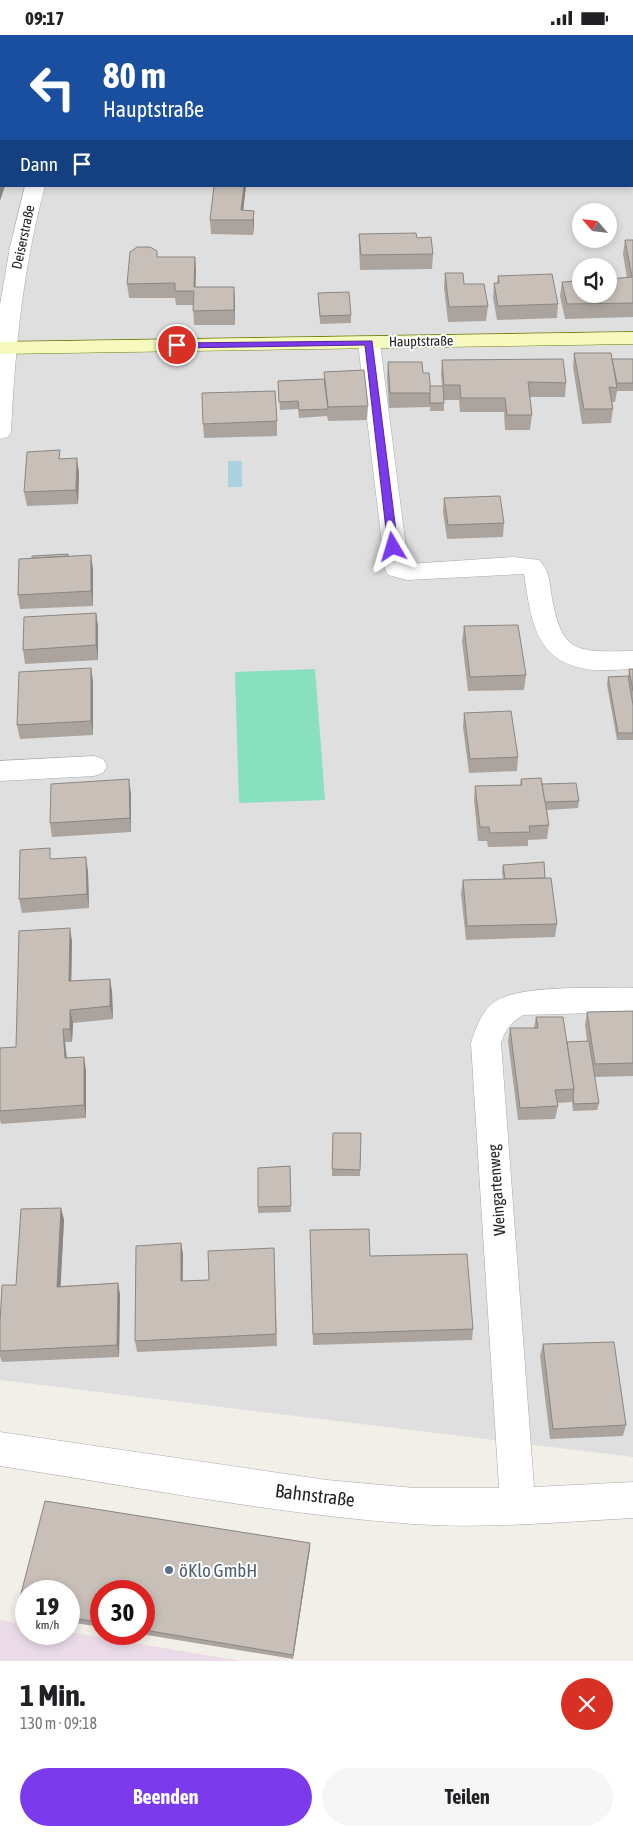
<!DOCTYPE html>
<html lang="de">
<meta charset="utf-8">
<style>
:root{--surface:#fff;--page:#f6f6f6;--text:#202124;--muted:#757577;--accent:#7c3aed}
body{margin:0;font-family:"Asap Condensed",sans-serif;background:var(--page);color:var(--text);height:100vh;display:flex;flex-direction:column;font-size:19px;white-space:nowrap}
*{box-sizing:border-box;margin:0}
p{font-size:16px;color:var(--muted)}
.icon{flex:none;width:28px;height:28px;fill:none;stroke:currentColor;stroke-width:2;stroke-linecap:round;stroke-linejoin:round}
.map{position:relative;height:1626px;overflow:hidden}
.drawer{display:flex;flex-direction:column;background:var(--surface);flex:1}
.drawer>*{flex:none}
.guide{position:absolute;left:0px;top:0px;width:634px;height:152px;box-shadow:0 2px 8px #0003;background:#1a4fa0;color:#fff;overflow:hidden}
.needle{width:32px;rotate:298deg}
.fabs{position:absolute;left:572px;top:168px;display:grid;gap:10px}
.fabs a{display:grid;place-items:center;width:45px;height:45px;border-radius:50%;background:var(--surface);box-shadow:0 2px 8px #0003;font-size:25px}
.speed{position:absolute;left:15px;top:1545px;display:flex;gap:10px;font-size:25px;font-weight:700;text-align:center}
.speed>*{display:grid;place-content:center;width:65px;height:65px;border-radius:50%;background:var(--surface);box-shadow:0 2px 8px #0003;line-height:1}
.speed small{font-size:12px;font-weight:400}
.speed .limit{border:8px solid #d22;background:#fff;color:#111}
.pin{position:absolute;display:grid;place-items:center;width:42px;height:42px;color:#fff;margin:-21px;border:2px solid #fff;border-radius:50%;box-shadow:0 1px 5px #0007}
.me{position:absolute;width:55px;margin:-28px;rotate:353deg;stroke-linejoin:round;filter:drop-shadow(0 0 4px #0008)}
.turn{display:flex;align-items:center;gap:18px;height:105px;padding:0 20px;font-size:22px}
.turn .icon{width:65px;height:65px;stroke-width:2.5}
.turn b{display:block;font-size:35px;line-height:42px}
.then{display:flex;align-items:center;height:48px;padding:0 20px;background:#0003;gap:10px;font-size:19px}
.round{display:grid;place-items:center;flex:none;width:52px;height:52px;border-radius:26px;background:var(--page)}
.overview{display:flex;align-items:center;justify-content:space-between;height:85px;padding:0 20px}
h1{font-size:30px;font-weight:700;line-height:38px}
.button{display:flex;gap:10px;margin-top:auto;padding:10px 20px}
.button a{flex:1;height:58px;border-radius:30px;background:var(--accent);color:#fff;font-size:20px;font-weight:700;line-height:58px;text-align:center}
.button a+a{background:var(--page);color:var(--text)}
.status{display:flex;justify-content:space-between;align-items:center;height:35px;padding:0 25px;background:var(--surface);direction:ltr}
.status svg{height:14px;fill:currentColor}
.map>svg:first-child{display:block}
.residential{fill:#e0dfdf;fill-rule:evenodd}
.industrial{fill:#ebdbe8}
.pitch{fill:#88e0be}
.water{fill:#aad3df}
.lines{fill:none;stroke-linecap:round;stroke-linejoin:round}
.stream{fill:#aad3df;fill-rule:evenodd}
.street-casing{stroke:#a9a9a9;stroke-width:1}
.secondary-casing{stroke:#707d05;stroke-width:1}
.street{fill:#fff;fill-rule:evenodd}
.secondary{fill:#f7fabf;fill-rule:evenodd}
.wall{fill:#aba49e}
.shaded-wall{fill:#8b8681}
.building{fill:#c7bfb8;stroke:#8b8681}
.route{fill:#7c3aed;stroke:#51269a}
.service-dot{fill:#5c6f8a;stroke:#fff;stroke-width:2}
.labels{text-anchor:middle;stroke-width:4;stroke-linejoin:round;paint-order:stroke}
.far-street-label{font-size:14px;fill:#222;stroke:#fff}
.street-label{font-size:16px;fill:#222;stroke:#fff}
.near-street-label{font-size:19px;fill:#222;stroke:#fff}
.near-service-label{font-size:19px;fill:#4e5e75;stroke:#fff;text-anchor:start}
</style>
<div class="status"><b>09:17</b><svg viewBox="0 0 49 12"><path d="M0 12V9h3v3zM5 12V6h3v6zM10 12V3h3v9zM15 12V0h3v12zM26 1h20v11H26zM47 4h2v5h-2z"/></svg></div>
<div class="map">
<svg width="633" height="1626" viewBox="0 0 633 1626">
<rect width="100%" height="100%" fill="#f2efe9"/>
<!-- residential -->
<path class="residential" d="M0 0 247 1H1V151H632L633 57V1422L0 1345ZM581 176H609V204H581ZM581 231H609V259H581Z"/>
<!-- industrial -->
<path class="industrial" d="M0 1585 26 1590V1599H69V1597L241 1626H0Z"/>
<!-- pitch -->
<path class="pitch" d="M315 634 325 765 239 768 235 637Z"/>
<!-- water -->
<rect class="water" x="228" y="426" width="14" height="26"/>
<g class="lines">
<!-- stream -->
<g class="stream">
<path d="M343 0H352L353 1H344Z"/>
<rect x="632" y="34" width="1" height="4"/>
</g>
<defs>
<g id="street">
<rect x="73" y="0" width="18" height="1"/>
<path d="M274 0H295L296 1H275Z"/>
<rect x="632" y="48" width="1" height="10"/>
<path d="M25 151H45C23 232 15 314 11 397L8 402 0 404V270L10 212Z"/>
<path d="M369 302 377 303 380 308 408 529 513 522 539 525C549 535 549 544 551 557 561 620 576 617 633 616V634C618 634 601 637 586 634 534 625 531 583 524 539L407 545 388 540 385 534 358 308 361 303Z"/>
<path d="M94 721 103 724 107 731 103 738 94 741 0 746V726Z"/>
<path d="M633 953V977L523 980C511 987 505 995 501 1008L534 1452 633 1447V1483C560 1487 486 1494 413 1489 275 1479 137 1452 0 1431V1397L327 1445 415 1453H499L471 1008C475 995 481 977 493 968 520 948 598 954 633 953Z"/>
</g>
<path id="secondary" d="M633 297V309L0 319V307Z"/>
</defs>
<!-- street casing -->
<use href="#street" class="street-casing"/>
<!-- secondary casing -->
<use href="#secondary" class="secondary-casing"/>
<!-- street -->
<use href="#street" class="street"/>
<!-- secondary -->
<use href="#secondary" class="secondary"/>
</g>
<!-- wall -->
<g class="wall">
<path d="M110 0H146L145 1H110Z"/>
<path d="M455 0H628L609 1H456Z"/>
<path d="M1 4V39H0V8Z"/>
<rect x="0" y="55" width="1" height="46"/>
<path d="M246 151 243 175 254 176V190L253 200 211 199 210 185Z"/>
<path d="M359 199 417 203 433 219 432 234 360 235 359 213Z"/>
<path d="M625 205H633V282L565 284 560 261 562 247 627 243 623 219Z"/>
<path d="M157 222H195L196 236 195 252H234L235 290H194L193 270H176L175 263H129L127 249Z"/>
<path d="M445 238 464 249 488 271 486 286 448 287 444 253Z"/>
<path d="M498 241 558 269 557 283 497 285 493 263 494 248H497Z"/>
<path d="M318 258 351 280V288L320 289Z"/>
<path d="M574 318 612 324H633V356H617L615 367H612L613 374 611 388 582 389 573 332Z"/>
<path d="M442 325 566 348 565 362H530L532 380 530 395H505L504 377H460L459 365H444V376H430V372L389 373 387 342 388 327 423 338 430 351H442L441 339Z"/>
<path d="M324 337 368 371 367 385 328 386 327 381 299 383 298 374 280 375 278 346 324 344Z"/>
<path d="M277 386V401L204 403 203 389Z"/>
<path d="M61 424 79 438 78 469 27 471 24 457Z"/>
<path d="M444 463 504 488 503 502 447 504 443 477Z"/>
<path d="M68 521 93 534V571L20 574 18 560Z"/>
<path d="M96 578 98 592V625L25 629 23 615Z"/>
<path d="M464 591 526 640 524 655 468 656 462 606Z"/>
<path d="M91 633 93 647V700L20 704 17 690Z"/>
<path d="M629 634H633V705H617L607 650 608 642 628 641Z"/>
<path d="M464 678 518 722 517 736 469 738 463 692Z"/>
<path d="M521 744 542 749 579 766 578 773 547 775 549 790 547 804 528 805V811L488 812 487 806H478L474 765 475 751 520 750Z"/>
<path d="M131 758V797L52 802 50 788Z"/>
<path d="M52 824 88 836 89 873 22 878 19 864Z"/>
<path d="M503 830 557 889 555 902 466 905 461 859 463 845 503 844 502 837Z"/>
<path d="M72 906 71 946 110 944 112 957 113 984 73 988 72 1007H65L67 1023 86 1035V1083L1 1089 0 1085V1013L16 1012Z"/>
<path d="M633 976V1041L594 1042 599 1068 597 1075 573 1076 572 1067 557 1068 558 1071 555 1084 518 1085 508 1006 510 993H534L536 982 567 1007 587 1006 585 990 587 977Z"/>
<path d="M333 1098H361L360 1141H332Z"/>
<path d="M290 1131 291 1177 258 1178V1133Z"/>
<path d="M61 1173 64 1185 60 1251 118 1248 120 1260 119 1322 2 1327 0 1322V1288L16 1250Z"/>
<path d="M310 1195 370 1221 473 1294 472 1305 313 1310Z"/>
<path d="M181 1208 183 1220V1246L209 1245 274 1213 277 1311 137 1317 135 1306Z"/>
<path d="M543 1309 626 1390 623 1401 550 1404 540 1321Z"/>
<path d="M45 1466 310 1508V1513L293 1624 141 1599H144V1556H101V1592L69 1587V1556H26V1580L19 1579 17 1574Z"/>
</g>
<!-- shaded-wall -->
<g class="shaded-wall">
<path d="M1 142V151H5L0 166V145Z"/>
<path d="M244 151H246L242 185 241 175Z"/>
<path d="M254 176V190L253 200V185Z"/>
<path d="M195 222 196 236 195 267 194 252Z"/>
<path d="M234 252 235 266V290L234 275Z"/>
<path d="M77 423 79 438 78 469 76 455Z"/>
<path d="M91 520 93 534V571L91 556Z"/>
<path d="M96 578 98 592V625L96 610Z"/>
<path d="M91 633 93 647V700L91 686Z"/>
<path d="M129 744 131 758V797L130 783Z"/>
<path d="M86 822 88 836 89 873 87 859Z"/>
<path d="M70 893 72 906 71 960 69 946Z"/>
<path d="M110 944 112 957 113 984 110 971Z"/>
<path d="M70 975 73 988 72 1007 70 994Z"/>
<path d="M63 994 65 1007 68 1036 65 1023Z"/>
<path d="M84 1022 86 1035V1083L84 1070Z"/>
<path d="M61 1173 64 1185 60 1263 57 1252Z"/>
<path d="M181 1208 183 1220 182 1257 181 1246Z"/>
<path d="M118 1248 120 1260 119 1322 117 1310Z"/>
<path d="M310 1508V1513L293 1624V1620Z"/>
</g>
<!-- building -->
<g class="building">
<rect x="179" y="0" width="47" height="1"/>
<path d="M244 0 269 1H244Z"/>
<path d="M1 4V25H0V8Z"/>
<rect x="0" y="55" width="1" height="13"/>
<path d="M632 62H633L632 85Z"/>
<rect x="0" y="68" width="1" height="19"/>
<path d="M0 134H1V142L0 145Z"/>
<path d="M214 151H244L241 175 254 176 253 185H210Z"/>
<path d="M416 198 417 203 431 202 433 219 361 220 359 199Z"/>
<path d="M625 205H633V268L567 269 562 247 581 246V259H609V244L632 242Z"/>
<path d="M137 212H150L157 216V222H195L194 252H234V275L193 276 194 256H175V248L127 249 130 217Z"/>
<path d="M445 238H463L464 249H484L488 271 449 272Z"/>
<path d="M552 239 558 269 498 271 494 248H499L498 241Z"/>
<path d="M349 257 351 280 320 281 318 258Z"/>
<path d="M574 318H611L617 353 609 352 613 374H584Z"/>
<path d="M563 324 566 348 528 347 532 380H507L505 363H461L460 350H444L442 325Z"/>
<path d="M612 324H633V348H617Z"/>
<path d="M388 327H422L423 338H429L431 358H390Z"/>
<path d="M364 335 368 371 328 372 324 337Z"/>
<path d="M324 344 328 374 299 375 298 366 279 367 278 346Z"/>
<path d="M430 351H443L444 368H430Z"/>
<path d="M275 356 277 386 203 389 202 358Z"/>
<path d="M60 415 59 424 77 423 76 455 24 457 27 417Z"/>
<path d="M500 461 504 488 448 490 444 463Z"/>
<path d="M68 519V521L32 523V521Z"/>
<path d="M91 520V556L18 560 19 524Z"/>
<path d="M96 578V610L23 615 24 582Z"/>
<path d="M518 590 526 640 470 642 464 591Z"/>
<path d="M91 633V686L17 690 19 637Z"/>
<path d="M629 634H633V656Z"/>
<path d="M628 641 633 670V698H618L608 642Z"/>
<path d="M511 676 518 722 470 724 464 678Z"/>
<path d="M541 743 549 790 529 791 530 797 490 798 489 792H480L475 751 522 750 521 744Z"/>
<path d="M129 744 130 783 50 788 51 749Z"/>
<path d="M576 748 579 766 545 767 542 749Z"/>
<path d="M50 813V824L86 822 87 859 19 864 20 815Z"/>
<path d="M544 827 545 843 505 844 503 830Z"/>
<path d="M551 843 557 889 467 891 463 845Z"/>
<path d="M70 893 69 946 110 944V971L70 975V994H63L65 1023 84 1022V1070L0 1076V1013L16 1012 19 896Z"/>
<path d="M633 976V1028L595 1029 587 977Z"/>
<path d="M536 982H563L574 1054 555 1055 558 1071 520 1073 510 993H538Z"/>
<path d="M589 1006 599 1068 574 1069 573 1060 574 1054 567 1007Z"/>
<path d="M333 1098H361L360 1135 332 1134Z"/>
<path d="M290 1131 291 1171 258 1172V1133Z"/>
<path d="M61 1173 57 1252 118 1248 117 1310 0 1316V1288L2 1250H16L21 1174Z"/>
<path d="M369 1194 370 1221 467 1219 473 1294 313 1299 310 1195Z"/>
<path d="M181 1208V1246L209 1245 208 1216 274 1213 276 1299 135 1306 136 1211Z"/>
<path d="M614 1307 626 1390 553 1394 543 1309Z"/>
<path d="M45 1466 310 1508 293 1620 144 1595V1556H101V1588L69 1582V1556H26V1575L17 1574Z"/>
</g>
<!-- route -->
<path class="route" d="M372 306 398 512 393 515 388 512 365 310 177 313 172 310 177 308Z"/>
<!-- markers -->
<circle class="service-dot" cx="169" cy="1535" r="5"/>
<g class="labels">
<!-- far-street labels -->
<g class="far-street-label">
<text transform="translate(23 202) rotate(-78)" y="5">Deiserstraße</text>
<text transform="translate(421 306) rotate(-1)" y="5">Hauptstraße</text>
</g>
<!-- street labels -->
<g class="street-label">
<text transform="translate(496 1155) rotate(-94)" y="6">Weingartenweg</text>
</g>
<!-- near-street labels -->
<g class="near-street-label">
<text transform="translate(315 1460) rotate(7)" y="7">Bahnstraße</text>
</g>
<!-- near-service labels -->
<g class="near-service-label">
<text x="179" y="1542">öKlo GmbH</text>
</g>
</g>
</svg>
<div class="fabs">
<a><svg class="needle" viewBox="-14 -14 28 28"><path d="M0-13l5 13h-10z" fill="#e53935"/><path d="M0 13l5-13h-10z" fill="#757577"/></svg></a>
<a><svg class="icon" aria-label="sound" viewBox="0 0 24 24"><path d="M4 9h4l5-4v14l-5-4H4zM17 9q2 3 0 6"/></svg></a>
</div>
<div class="speed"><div>19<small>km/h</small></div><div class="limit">30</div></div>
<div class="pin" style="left:177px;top:310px;background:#d93025"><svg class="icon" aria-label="arrive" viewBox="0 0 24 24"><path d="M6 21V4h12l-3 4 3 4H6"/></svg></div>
<svg class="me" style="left:393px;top:512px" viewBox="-20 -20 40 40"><path d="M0-17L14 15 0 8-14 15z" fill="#7c3aed" stroke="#fff" stroke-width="4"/></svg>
<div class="guide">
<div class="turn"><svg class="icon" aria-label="left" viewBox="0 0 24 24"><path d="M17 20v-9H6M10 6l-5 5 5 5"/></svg><div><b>80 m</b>Hauptstraße</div></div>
<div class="then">Dann<svg class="icon" aria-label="arrive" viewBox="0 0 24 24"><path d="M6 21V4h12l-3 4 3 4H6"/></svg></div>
</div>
</div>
<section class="drawer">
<div class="overview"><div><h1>1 Min.</h1><p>130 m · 09:18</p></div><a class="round" style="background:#d93025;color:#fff"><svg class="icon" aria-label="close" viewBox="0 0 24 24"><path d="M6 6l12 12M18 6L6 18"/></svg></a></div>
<div class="button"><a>Beenden</a><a>Teilen</a></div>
</section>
